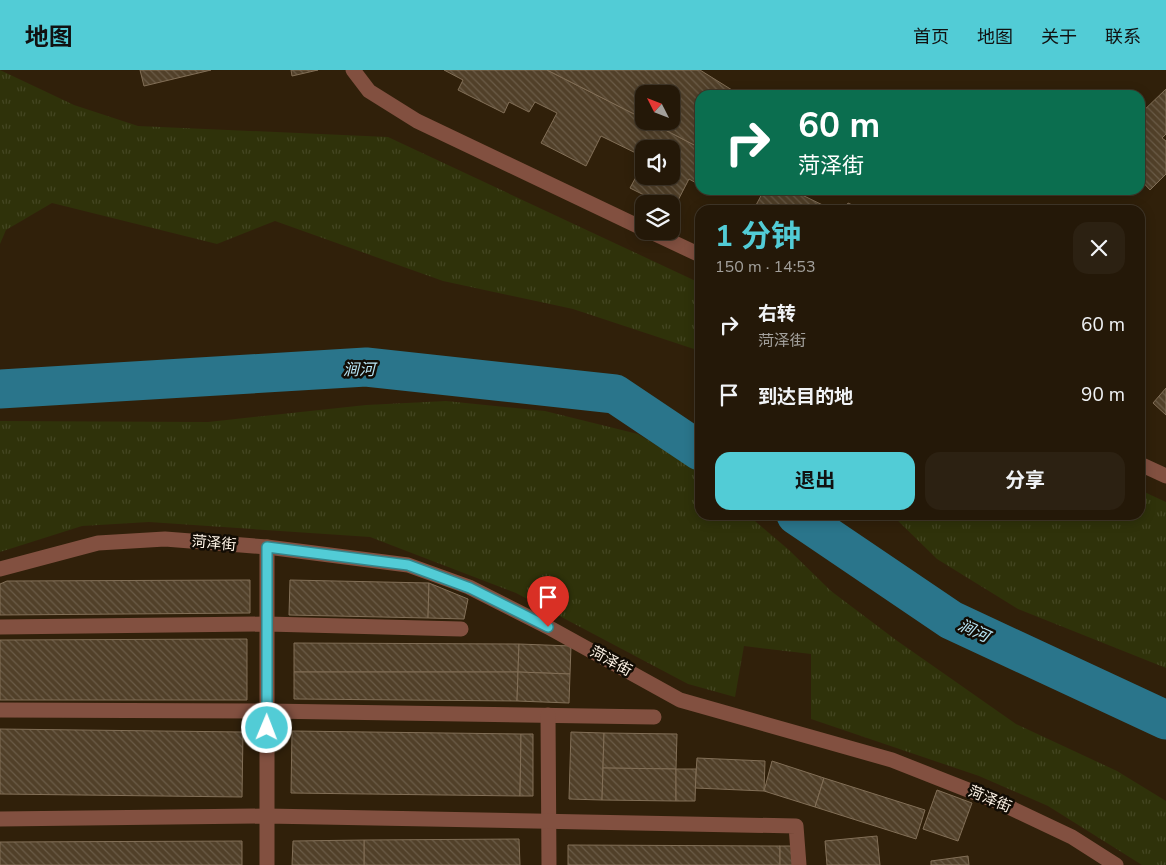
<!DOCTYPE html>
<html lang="zh">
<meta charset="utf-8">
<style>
:root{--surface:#241808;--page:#2c2112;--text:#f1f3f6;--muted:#a3a09c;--line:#413729;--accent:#52ccd6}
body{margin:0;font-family:"Nunito Sans","Noto Sans SC",sans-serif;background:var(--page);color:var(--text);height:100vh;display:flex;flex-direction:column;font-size:19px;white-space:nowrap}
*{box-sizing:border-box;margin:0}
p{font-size:16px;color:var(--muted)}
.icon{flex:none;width:28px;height:28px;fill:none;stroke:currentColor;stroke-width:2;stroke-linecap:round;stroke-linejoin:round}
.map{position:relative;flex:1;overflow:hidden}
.panel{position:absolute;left:695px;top:135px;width:450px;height:315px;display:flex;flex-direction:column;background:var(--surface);border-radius:15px;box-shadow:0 2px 12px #0003,0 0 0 1px var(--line)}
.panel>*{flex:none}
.top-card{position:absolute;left:695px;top:20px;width:450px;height:105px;border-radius:15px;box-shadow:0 2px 12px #0003,0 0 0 1px var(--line);background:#0b6e4f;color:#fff;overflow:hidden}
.needle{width:32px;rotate:312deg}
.buttons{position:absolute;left:635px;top:15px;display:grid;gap:10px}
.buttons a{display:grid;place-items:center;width:45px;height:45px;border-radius:10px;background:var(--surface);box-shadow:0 2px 12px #0003,0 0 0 1px var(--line);font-size:25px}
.pin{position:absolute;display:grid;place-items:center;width:42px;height:42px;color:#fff;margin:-51px -21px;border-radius:50% 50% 50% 0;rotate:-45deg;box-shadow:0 0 5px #0007}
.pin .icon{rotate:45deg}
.me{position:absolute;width:55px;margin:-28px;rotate:1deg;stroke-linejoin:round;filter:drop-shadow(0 0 4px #0008)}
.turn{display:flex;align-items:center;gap:18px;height:105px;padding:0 20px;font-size:22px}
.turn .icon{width:65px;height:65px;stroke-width:2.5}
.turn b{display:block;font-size:35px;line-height:42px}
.round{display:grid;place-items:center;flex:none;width:52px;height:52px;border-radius:15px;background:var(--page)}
.headline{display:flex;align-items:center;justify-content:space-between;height:85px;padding:0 20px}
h1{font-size:30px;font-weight:700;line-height:38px;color:var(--accent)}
.cta{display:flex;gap:10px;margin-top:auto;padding:10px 20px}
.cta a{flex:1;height:58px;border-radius:15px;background:var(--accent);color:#111;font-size:20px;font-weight:700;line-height:58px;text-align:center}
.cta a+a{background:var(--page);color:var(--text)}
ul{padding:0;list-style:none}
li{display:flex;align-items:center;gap:15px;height:70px;padding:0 20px}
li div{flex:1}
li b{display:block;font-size:19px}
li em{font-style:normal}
header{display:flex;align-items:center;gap:30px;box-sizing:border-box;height:70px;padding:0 25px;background:var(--accent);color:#111}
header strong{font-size:24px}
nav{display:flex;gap:28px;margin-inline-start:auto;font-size:18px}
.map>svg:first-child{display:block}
.grass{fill:url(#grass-tufts)}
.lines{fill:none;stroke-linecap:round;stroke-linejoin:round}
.river{stroke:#2a758b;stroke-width:39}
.building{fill:url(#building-back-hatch);stroke:#826f57}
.minor{stroke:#825040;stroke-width:15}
.route-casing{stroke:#35858b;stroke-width:12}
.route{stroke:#52ccd6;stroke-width:9}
.labels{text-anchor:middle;stroke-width:5;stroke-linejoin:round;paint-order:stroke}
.street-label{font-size:15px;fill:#fdf2e5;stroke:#120c04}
.water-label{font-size:16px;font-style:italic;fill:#b8e5f5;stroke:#120c04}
</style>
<header>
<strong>地图</strong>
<nav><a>首页</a><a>地图</a><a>关于</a><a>联系</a></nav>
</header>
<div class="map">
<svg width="1166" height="795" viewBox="0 0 1166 795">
<defs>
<pattern id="grass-tufts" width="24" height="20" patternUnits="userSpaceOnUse" patternTransform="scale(1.25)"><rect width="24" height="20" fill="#2f320a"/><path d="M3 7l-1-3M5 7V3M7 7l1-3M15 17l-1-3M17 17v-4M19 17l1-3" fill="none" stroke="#444622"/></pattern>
<pattern id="building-back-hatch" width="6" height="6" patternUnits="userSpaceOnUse" patternTransform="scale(1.25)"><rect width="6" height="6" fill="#514029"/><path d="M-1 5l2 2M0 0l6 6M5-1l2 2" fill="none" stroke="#6b5c48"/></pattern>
</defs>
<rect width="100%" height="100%" fill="#30200a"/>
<!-- grass -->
<g class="grass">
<path d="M0 0 74 35 138 56 388 67 700 213V281L573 239 443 211 275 151 217 174 52 133 6 160 0 174Z"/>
<path d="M446 331 545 341 638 364 690 396 700 404V445H748L789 480 831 521 896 570 1016 654 1117 701 1166 731V795H1142L1048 736 979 706 811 649V584L744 576 735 627 688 614 516 523 370 467 149 452 82 456 0 482V351L208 352 366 335Z"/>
<path d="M1140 420 1166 432V598L1018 539 937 489 892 445H1140Z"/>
</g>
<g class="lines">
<!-- river -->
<g class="river">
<path d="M0 319 366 297 615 324 700 381"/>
<path d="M796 445 951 550 1166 650"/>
</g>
</g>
<!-- building -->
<g class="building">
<path d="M140 0H211L144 16Z"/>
<path d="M291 0H318L292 6Z"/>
<path d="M444 0H547L644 49V51H648L700 78V115L689 109 673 140 671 138V134H662L630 118 644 92V106H671V79H644V87L601 66 586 96 541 73 557 43 535 32 529 42 509 32 504 43 458 20 463 10Z"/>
<path d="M547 0H700L740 25H700V78L648 51H671V24H644V49Z"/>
<path d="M1166 19V64L1162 68 1166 71V104L1150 120 1140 109V44Z"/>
<path d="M764 120H802L800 124 833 140H761L755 137Z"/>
<path d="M848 133 863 140H844Z"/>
<path d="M1166 318V345L1153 333Z"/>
<path d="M250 510V543L0 545V514L7 511Z"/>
<path d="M290 510 429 513 428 548 289 545Z"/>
<path d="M429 513 468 529 464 549 428 548Z"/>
<path d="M247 569V630H0V570Z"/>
<path d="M294 573 519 574 518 602H294Z"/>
<path d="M519 574 571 576 570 604 518 602Z"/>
<path d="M294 602H518L517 631 294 629Z"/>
<path d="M518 602 570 604 569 633 517 631Z"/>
<path d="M0 659 243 662 242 727 0 724Z"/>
<path d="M292 661 521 664 520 726 291 723Z"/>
<path d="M571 662 604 663 602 730 569 729Z"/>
<path d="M604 663 677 664 676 699 603 698Z"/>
<path d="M521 664H533V726H520Z"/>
<path d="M697 688 765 691 764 721 695 718Z"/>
<path d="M772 691 824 708 815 737 764 721Z"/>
<path d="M603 698 676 699V731L602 730Z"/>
<path d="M676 699H696L695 731H676Z"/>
<path d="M824 708 925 740 916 769 815 737Z"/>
<path d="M937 720 972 733 958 771 923 759Z"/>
<path d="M877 766 880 795H827L825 771Z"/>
<path d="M519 769 520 795H364V770Z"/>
<path d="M364 770V795H292L293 771Z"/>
<path d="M242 771V795H0V772Z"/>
<path d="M568 775 780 776V795H568Z"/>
<rect x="780" y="776" width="14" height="19"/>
<path d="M968 786 969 795H931V791Z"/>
</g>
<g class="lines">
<!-- minor -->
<g class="minor">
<path d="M353 0 369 21 417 51 644 159"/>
<path d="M649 161 700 185"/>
<path d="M1140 394 1166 406"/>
<path d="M0 499 98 473 165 469 267 477 408 495 469 517 548 557 680 630 892 690 996 731 1072 767 1116 795"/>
<path d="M0 557 267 554 461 559"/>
<path d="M0 640 267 641 654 647"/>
<path d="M548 645 549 795"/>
<path d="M0 749 266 746 796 756 799 795"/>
<path d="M267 795V477"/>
</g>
</g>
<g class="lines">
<defs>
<path id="route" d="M267 658V477L408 495 470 518 548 557"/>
</defs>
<!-- route casing -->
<use href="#route" class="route-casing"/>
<!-- route -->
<use href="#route" class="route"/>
</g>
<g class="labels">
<!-- street labels -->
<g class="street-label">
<text transform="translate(214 473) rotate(5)" y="5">菏泽街</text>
<text transform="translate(611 591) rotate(29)" y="5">菏泽街</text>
<text transform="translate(990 729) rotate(23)" y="5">菏泽街</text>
</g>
<!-- water labels -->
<g class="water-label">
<text x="359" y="305">涧河</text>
<text transform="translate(974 560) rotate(25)" y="6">涧河</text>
</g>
</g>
</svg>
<div class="buttons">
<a><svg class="needle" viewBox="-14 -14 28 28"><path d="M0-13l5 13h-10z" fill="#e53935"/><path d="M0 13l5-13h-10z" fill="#a3a09c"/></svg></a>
<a><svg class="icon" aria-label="sound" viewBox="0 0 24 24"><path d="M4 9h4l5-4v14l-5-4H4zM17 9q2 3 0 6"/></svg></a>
<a><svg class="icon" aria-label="layers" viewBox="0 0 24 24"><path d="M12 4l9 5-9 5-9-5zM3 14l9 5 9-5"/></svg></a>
</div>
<div class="pin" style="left:548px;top:557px;background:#d93025"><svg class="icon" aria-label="arrive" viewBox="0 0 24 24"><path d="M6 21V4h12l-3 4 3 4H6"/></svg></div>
<svg class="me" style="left:267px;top:658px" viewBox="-20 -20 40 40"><circle r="17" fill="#52ccd6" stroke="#fff" stroke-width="3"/><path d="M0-11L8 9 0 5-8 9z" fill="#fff"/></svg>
<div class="top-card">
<div class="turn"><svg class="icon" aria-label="right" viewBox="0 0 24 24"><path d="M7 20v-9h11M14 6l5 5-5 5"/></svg><div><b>60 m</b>菏泽街</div></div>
</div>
<section class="panel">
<div class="headline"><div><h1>1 分钟</h1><p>150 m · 14:53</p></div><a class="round"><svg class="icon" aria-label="close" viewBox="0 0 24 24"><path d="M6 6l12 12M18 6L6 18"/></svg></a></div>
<ul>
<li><svg class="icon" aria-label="right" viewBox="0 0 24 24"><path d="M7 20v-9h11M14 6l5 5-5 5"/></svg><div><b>右转</b><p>菏泽街</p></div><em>60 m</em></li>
<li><svg class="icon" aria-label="arrive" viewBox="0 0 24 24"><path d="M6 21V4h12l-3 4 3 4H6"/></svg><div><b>到达目的地</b></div><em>90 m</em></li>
</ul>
<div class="cta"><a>退出</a><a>分享</a></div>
</section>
</div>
